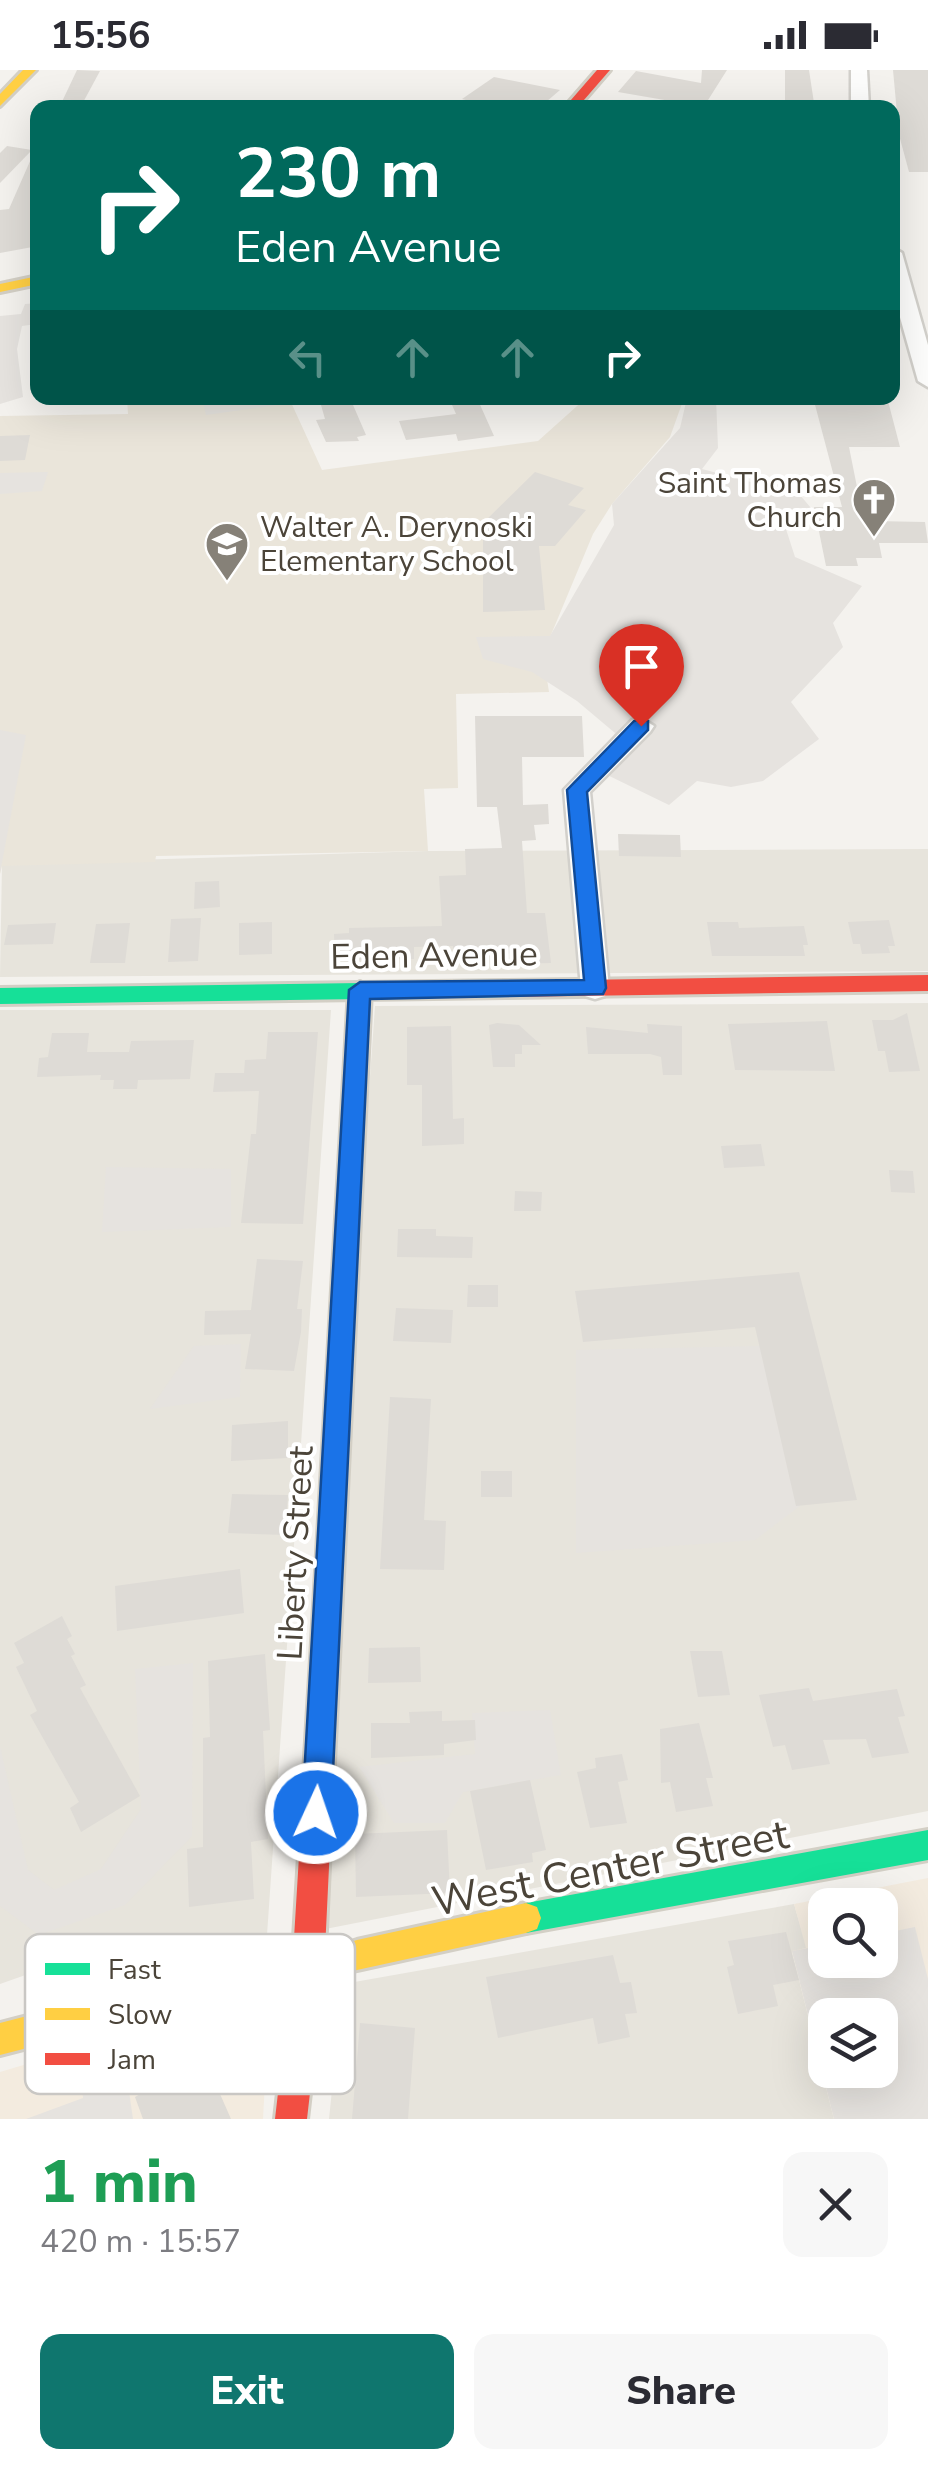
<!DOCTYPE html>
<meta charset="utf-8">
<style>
:root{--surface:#fff;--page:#f7f7f7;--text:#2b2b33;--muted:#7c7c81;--accent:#0f766e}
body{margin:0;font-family:"Nunito Sans",sans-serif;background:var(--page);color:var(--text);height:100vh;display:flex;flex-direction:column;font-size:38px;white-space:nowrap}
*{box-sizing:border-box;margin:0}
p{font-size:32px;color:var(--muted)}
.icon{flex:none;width:55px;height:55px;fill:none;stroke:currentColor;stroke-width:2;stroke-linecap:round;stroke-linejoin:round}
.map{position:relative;height:2049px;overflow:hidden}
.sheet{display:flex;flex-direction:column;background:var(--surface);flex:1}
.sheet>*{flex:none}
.hud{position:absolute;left:30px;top:30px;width:870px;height:305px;border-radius:20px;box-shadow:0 10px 40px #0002;background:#00695c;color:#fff;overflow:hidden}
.buttons{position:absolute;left:808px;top:1818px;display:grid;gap:20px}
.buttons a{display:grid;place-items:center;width:90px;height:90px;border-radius:20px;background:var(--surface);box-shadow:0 10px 40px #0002;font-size:50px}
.pin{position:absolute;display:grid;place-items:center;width:85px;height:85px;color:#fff;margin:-102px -42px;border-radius:50% 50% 50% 0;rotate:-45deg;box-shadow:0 0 10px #0007}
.pin .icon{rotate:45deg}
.me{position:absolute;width:110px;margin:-55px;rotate:3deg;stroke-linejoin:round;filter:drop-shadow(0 0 8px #0008)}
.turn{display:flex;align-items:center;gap:35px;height:210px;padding:0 40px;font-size:45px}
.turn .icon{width:130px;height:130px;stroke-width:2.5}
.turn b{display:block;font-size:70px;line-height:85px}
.lanes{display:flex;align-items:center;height:95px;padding:0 40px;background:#0003;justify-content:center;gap:50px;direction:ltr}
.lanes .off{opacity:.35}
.round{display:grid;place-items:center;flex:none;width:105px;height:105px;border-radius:20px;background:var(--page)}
.head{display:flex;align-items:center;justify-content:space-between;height:170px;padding:0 40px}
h1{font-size:60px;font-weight:800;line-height:75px;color:#1e9e55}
.cta{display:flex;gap:20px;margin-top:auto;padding:20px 40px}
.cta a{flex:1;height:115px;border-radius:20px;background:var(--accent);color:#fff;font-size:40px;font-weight:800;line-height:115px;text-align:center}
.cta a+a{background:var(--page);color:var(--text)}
.status{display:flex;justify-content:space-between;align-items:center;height:70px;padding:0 50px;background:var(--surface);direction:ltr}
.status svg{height:28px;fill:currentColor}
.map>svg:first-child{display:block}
.residential{fill:#e7e4dc}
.commercial{fill:#f3ebdf;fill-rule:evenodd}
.education{fill:#eae5da}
.parking{fill:#e6e3df;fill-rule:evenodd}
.building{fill:#dedbd6}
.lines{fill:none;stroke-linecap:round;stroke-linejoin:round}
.street-casing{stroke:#d2d0cb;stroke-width:5}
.fast-casing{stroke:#d3cfc5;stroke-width:6}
.slow-casing{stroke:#d3cfc5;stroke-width:6}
.jam-casing{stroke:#d3cfc5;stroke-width:6}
.street{fill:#fdfdfc;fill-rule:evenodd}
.fast{fill:#16e098;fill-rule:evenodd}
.slow{fill:#ffcf43;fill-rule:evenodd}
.jam{fill:#f24e42;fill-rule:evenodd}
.route{fill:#1a73e8;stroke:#114b97;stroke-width:2.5}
.labels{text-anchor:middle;stroke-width:8;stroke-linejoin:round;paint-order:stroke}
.far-poi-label{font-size:30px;fill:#4b4439;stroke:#fff;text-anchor:end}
.street-label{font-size:35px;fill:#4b4439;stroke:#fff}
.near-street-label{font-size:42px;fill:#4b4439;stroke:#fff}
.key{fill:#fff;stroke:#c9c7c4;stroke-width:2.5}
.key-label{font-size:28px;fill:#4b4439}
</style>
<div class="status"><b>15:56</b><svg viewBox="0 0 49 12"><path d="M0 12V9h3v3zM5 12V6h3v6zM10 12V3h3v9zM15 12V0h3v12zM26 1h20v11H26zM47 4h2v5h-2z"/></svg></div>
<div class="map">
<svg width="928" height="2049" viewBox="0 0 928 2049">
<rect width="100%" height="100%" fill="#f4f2ee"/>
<!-- residential -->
<g class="residential">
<path d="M928 779V901L0 907 2 794 428 781Z"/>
<path d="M928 933V1741L310 1862 375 936Z"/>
<path d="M0 940H331L267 1865 256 1891 34 1902 0 1914Z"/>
<path d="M794 1834 807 1878 792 1882 834 2049H329L343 1914Z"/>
</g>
<!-- commercial -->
<g class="commercial">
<path d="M928 1808V2049H834L792 1881 806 1878 794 1834ZM825 1835H880V1890H825ZM825 1945H880V2000H825Z"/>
<path d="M256 1965 266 1993 263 2049H0V2002L67 1982Z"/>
</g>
<!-- education -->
<path class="education" d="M127 328H289L322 400 538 371 586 328H684L670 367 612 434 593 464 543 584 549 622 456 624 458 718 424 719 428 781 156 786 155 792 2 796 0 804V346L128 344Z"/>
<!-- parking -->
<g class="parking">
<path d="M37 233V254L22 256 17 279 23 327 0 334V246L21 244 25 234Z"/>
<path d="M202 328H318L319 329 206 345Z"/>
<path d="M687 328H716L718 378 702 399 800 425 816 444 785 456 795 487 862 516 833 553 843 577 791 632 819 669 763 711 731 717 697 711 669 735 597 700 615 663 577 631 532 602 483 589 476 567 550 566 614 455 612 434 680 358Z"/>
<path d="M48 402 42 421 0 424V403Z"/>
<path d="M0 660 26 665 0 803Z"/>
<path d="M106 1097 231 1099V1157L102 1162Z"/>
<path d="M241 1274 240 1327 150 1339 194 1276Z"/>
<path d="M760 1276 801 1435 755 1470 576 1483V1280Z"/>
<path d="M193 1593 192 1766 125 1835 39 1865 0 1836V1676L28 1800 54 1820 101 1799 141 1739 135 1599Z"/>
<path d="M550 1640 561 1705 463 1722 445 1753H394L359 1697 475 1684 472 1643Z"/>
<path d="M915 1857 928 1909V2049H834L792 1881 825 1875V1890H880V1864ZM825 1945H880V2000H825Z"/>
<path d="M81 1993H125L133 2049H26L83 2028Z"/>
</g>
<!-- building -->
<g class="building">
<path d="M77 0 100 1 80 38H59Z"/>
<path d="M702 0H727L703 38H679L682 33 618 22 636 1 701 13Z"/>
<path d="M785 0H809L814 33H785Z"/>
<path d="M893 0H928V102H909L899 65Z"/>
<path d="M494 7 560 20 539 38H495L462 29Z"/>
<path d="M38 73V176L0 183V140L9 139Z"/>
<path d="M7 76 32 80 0 113V83Z"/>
<path d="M319 328H350L366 365 357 367 359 371 326 372 316 350 325 349Z"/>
<path d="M449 328H477L494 366 458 371 456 364 406 370 399 351 456 344Z"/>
<path d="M814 331H888L900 377H849L861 437H871L874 451 925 452 928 473H879L882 488H856L858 496H826L814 437H842Z"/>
<path d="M30 365 25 390 0 391V366Z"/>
<path d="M535 402 584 418 568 435 586 440 555 476H539L545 540 483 542V453Z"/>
<path d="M475 646H582L584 687H522L523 735 548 734 549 754 534 755 536 770 522 771 527 843H545L551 893 518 894V883L454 886 453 876 414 877V889L335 890 334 864 349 863V858L442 856 439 806 466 805 465 779 502 778 497 737H477Z"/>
<path d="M618 764 680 765 681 787 619 786Z"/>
<path d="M219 811 220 837 194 839 195 812Z"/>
<path d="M201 848 198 891 168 892 171 849Z"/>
<path d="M889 850 895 876H888L890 883 862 884 860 874H853L848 852Z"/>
<path d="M272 852V884L239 885V853Z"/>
<path d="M707 852H738L739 858 804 856 808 875H803L805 886H712Z"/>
<path d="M56 853 53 874 4 875 8 855Z"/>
<path d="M130 853 125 893H90L96 854Z"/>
<path d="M907 943 920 1001 889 1002 885 981H878L872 950H893Z"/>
<path d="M827 951 835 1001 735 1000 728 954Z"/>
<path d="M497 953 519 955 541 975H522V984H515V997H493L489 955Z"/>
<path d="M647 954 682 956V1005H663L661 987 650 984H588L586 957 648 963Z"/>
<path d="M451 956 453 1049 464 1048V1074L422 1076V1015H407V957Z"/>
<path d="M268 962H318L303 1154 241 1153 251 1064H256L259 1021 213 1022 215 1003H244L245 990 266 989Z"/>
<path d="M52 963H89L87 982H129L131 971 194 970 190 1009 138 1010 137 1019H113L114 1010H100L101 1005 37 1007 39 988 48 987Z"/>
<path d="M761 1074 765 1096 724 1098 721 1076Z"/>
<path d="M889 1100 913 1101 915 1123 891 1122Z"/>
<path d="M515 1121 542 1122 541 1141H514Z"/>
<path d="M398 1159H436V1166L473 1167 472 1188 397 1187Z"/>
<path d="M257 1189 303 1191 297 1239H302L301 1262 294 1301 245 1299 251 1264 204 1265 205 1241 251 1240Z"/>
<path d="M799 1202 857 1430 796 1436 755 1257 583 1272 575 1221Z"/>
<path d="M468 1215H498V1237H467Z"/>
<path d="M396 1238 453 1240 451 1273 393 1271Z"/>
<path d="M390 1327 431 1329 424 1450 446 1451 444 1500 380 1499Z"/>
<path d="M288 1351V1388L231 1391 232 1355Z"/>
<rect x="481" y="1401" width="31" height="26"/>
<path d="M232 1424 288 1425 285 1465 228 1463Z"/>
<path d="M240 1499 244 1543 117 1561 115 1516Z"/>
<path d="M62 1546 72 1566 67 1569 75 1584 71 1586 86 1615 80 1618 140 1726 81 1762 70 1738 79 1732 30 1645 37 1641 16 1597 24 1593 14 1573Z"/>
<path d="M420 1577 421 1612 368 1613 369 1578Z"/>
<path d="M690 1581H722L730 1625 698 1627Z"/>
<path d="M265 1584 270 1660 263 1661 268 1769 251 1772 254 1829 189 1837 187 1779 203 1777V1668L210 1667 208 1591Z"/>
<path d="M809 1618 813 1631 897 1619 905 1646 898 1647 909 1683 872 1688 866 1669 823 1670 830 1694 792 1700 785 1675 773 1677 759 1625Z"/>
<path d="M442 1641V1651L475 1650 476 1670 444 1674V1685L371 1688V1653H410L409 1642Z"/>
<path d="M699 1653 713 1708H706L713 1736 676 1742 670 1712 661 1713 660 1659Z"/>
<path d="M622 1684 628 1710 618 1712 627 1753 590 1758 577 1702 596 1698 595 1688Z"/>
<path d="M530 1710 546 1780 532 1783 533 1792 486 1800 470 1721Z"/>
<path d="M447 1760 450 1823 356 1827 355 1764Z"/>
<path d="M786 1862 799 1910 773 1915 778 1936 738 1944 727 1897 734 1895 728 1871Z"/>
<path d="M613 1885 620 1913 631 1912 637 1943 625 1944 630 1967 598 1974 593 1948 498 1968 486 1907Z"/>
<path d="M360 1953 415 1958 408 2049H352Z"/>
<path d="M197 1992 205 2012 213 2008 231 2049H143L135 2027Z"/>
</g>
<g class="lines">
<defs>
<g id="street">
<path d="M851 0H867L869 38H851Z"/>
<path d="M892 177 902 183 928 275V317L918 311 892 219Z"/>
<path d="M641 648 654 656 650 662 590 722 609 918 605 926 595 929 585 926 581 918 564 720 632 650Z"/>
</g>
<g id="fast">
<path d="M505 911 516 919 505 927 0 934V918Z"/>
<path d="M928 1760V1790L526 1863 515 1859 511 1848 515 1837 526 1833Z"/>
</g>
<g id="slow">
<path d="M23 0H36L0 36V24Z"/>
<path d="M38 206V214L0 222V214Z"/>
<path d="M360 912 371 920 339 1589 335 1599 325 1603 315 1599 311 1589 349 920Z"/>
<path d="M526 1833 537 1837 541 1848 537 1859 526 1863 357 1900 246 1937 66 1968 0 1985V1953L66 1936 246 1905 357 1870Z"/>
</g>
<g id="jam">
<path d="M597 0H610L577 38H564Z"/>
<path d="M928 905V921L505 927 494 919 505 911Z"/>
<path d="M325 1575 335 1579 339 1589 324 1901 307 2049H275L292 1901 311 1589 315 1579Z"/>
</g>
</defs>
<!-- street casing -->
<use href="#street" class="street-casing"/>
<!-- fast casing -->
<use href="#fast" class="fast-casing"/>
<!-- slow casing -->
<use href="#slow" class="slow-casing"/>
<!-- jam casing -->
<use href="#jam" class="jam-casing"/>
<!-- street -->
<use href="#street" class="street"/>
<!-- fast -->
<use href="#fast" class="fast"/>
<!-- slow -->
<use href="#slow" class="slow"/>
<!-- jam -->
<use href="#jam" class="jam"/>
</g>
<!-- route -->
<path class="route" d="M641 649 648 651V660L587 722 606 918 603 924 370 929 331 1743 327 1754 316 1758 306 1754 302 1743 349 920 360 912 584 910 567 720 634 651Z"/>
<!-- icons -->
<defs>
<symbol id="church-pin" viewBox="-11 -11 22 30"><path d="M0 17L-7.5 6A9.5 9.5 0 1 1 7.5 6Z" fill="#868178" stroke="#fff"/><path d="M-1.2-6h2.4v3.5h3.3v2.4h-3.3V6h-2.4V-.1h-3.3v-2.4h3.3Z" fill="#fff"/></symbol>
<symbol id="school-pin" viewBox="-11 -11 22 30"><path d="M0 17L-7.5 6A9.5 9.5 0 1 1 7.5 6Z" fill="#868178" stroke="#fff"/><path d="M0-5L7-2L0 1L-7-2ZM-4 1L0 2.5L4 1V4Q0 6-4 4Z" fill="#fff"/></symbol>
</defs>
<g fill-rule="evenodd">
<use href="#church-pin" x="849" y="405" width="50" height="68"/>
<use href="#school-pin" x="202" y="449" width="50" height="68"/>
</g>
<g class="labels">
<!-- far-poi labels -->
<g class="far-poi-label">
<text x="842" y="423">Saint Thomas<tspan x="842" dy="34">Church</tspan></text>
<text x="260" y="467" text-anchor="start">Walter A. Derynoski<tspan x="260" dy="34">Elementary School</tspan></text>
</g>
<!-- street labels -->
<g class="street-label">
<text transform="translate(434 885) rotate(-1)" y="12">Eden Avenue</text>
<text transform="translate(295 1483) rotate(-87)" y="12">Liberty Street</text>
</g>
<!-- near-street labels -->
<g class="near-street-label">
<text transform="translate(610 1797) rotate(-11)" y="15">West Center Street</text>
</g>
</g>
<!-- legend -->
<rect x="25" y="1864" width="330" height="160" rx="15" class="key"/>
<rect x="45" y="1893" width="45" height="12" fill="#16e098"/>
<rect x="45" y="1938" width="45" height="12" fill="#ffcf43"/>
<rect x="45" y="1983" width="45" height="12" fill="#f24e42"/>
<g class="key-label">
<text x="108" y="1909">Fast</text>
<text x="108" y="1954">Slow</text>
<text x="108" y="1999">Jam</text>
</g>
</svg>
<div class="buttons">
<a><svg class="icon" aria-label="search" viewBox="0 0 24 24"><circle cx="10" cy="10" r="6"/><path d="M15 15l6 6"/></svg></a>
<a><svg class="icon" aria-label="layers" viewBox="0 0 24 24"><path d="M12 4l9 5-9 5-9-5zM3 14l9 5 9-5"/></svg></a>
</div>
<div class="pin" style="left:641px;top:656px;background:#d93025"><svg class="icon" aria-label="arrive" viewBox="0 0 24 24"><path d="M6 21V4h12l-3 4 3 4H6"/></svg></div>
<svg class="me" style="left:316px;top:1743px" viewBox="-20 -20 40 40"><circle r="17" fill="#1a73e8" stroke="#fff" stroke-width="3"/><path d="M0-11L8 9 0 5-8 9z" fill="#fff"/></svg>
<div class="hud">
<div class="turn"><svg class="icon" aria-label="right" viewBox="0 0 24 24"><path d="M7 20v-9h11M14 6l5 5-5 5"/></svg><div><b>230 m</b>Eden Avenue</div></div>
<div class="lanes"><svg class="icon off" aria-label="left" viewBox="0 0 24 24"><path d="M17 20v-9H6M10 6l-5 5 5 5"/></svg><svg class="icon off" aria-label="ahead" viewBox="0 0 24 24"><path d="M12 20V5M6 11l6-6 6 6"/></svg><svg class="icon off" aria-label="ahead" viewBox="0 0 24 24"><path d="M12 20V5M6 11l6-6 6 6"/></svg><svg class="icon" aria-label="right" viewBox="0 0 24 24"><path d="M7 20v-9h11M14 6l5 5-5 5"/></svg></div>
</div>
</div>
<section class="sheet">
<div class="head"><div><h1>1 min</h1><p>420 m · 15:57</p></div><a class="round"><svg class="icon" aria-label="close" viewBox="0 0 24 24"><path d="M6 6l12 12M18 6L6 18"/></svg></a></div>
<div class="cta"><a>Exit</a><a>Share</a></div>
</section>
